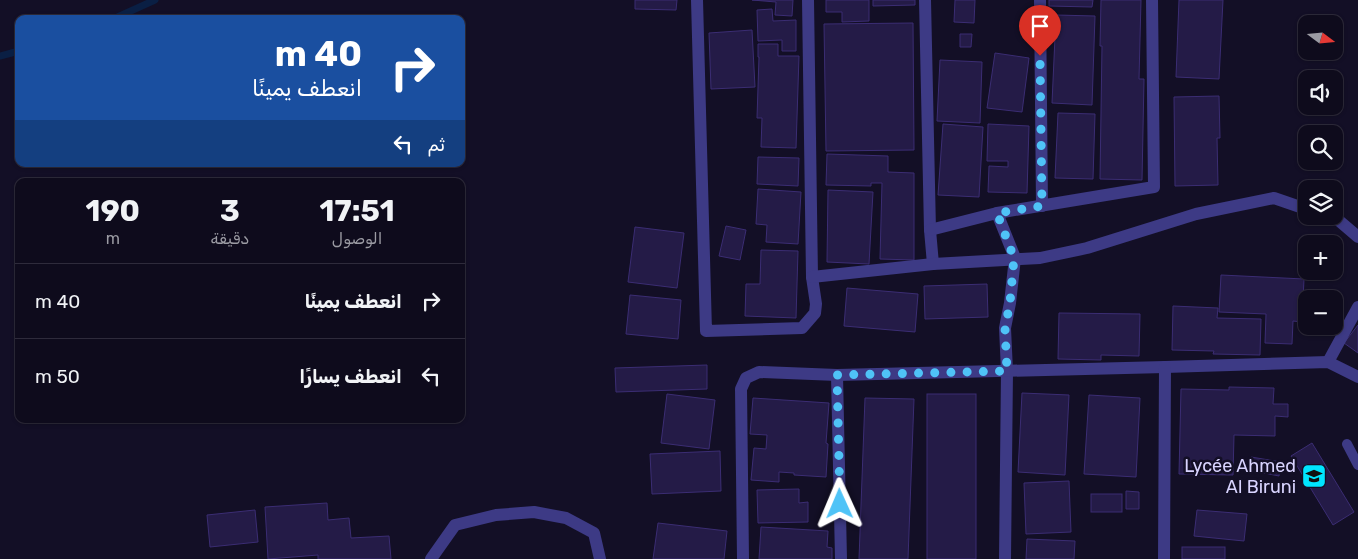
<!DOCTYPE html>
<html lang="ar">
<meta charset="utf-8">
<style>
:root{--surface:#0e0b1c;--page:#171425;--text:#f1f3f6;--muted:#9b9ba3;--line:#2e2b3b}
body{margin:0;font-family:Rubik,Cairo,sans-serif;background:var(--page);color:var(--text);direction:rtl;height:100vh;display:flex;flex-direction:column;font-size:19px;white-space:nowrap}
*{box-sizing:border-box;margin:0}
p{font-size:16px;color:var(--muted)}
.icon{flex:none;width:28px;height:28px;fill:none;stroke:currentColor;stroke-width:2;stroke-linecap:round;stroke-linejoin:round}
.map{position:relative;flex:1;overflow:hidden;direction:ltr}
.side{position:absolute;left:15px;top:178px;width:450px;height:245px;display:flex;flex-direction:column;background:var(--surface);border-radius:10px;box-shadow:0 1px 4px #0004,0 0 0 1px var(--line);direction:rtl}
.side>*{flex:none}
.top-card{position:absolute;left:15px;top:15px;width:450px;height:152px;border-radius:10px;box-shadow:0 1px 4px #0004,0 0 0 1px var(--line);direction:rtl;background:#1a4fa0;color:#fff;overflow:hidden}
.needle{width:32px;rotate:106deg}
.buttons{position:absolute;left:1298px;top:15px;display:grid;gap:10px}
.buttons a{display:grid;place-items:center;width:45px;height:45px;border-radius:10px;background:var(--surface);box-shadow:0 1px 4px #0004,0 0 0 1px var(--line);font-size:25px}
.pin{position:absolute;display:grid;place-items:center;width:42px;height:42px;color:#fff;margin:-51px -21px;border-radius:50% 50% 50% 0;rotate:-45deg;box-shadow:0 0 5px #0007}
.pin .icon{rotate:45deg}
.me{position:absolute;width:55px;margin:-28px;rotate:359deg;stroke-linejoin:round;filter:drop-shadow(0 0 4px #0008)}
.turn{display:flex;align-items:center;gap:18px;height:105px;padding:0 20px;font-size:22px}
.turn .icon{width:65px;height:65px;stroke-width:2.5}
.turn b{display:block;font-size:35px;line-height:42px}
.then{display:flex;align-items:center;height:48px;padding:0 20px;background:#0003;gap:10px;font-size:19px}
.eta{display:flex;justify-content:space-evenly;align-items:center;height:85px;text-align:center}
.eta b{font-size:30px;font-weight:700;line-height:35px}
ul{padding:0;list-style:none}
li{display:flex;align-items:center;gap:15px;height:75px;padding:0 20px;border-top:1px solid var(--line)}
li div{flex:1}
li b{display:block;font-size:19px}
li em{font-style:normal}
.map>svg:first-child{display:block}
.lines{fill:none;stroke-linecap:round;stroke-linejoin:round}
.stream{stroke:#0a1f44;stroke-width:7}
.building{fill:#241b47;stroke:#3b2d73}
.lane{stroke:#3d3a85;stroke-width:10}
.street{stroke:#3d3a85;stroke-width:12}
.route{stroke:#4fc3f7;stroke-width:9;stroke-dasharray:0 16.2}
.labels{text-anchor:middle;stroke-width:5;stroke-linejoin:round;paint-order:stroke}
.poi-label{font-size:18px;fill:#d9d4ff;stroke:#130f26;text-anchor:end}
</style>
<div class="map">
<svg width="1358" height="559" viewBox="0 0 1358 559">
<rect width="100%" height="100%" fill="#130f26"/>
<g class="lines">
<!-- stream -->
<g class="stream">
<path d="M113 19 155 0"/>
<path d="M0 56 19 51"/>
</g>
</g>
<!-- building -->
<g class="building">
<path d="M635 0H677L676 10 635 9Z"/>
<path d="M752 0H793L792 16 775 15 776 2Z"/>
<path d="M826 0H869V21L842 22V12H826Z"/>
<path d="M873 0H915V5L873 6Z"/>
<path d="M955 0H975L974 23 954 22Z"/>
<path d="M1049 0H1093L1092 7 1049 6Z"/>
<path d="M1101 0H1141L1139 79H1144L1142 180 1100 179 1102 46H1100Z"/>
<path d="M1179 0H1223L1219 79 1176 77Z"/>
<path d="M772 9 773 21 796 20V51H782V40L758 41 757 10Z"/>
<path d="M1056 15 1095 16 1092 105 1052 103Z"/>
<path d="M913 23 914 150 826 151 824 24Z"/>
<path d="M752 30 755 87 711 89 709 33Z"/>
<path d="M960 34H972L971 47H960Z"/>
<path d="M758 44H778V56H799L796 148 761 147 762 118H757L759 57H758Z"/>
<path d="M995 53 1029 58 1022 112 987 108Z"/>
<path d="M940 60 982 62 980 123 937 121Z"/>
<path d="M1219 96 1220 138H1217L1218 185 1175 186 1174 97Z"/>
<path d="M1058 113 1095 114 1093 179 1055 178Z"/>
<path d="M943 124 983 127 979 197 938 195Z"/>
<path d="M988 124 1029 126 1027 193 988 192 989 166 1008 167V161H987Z"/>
<path d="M827 154 888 156V172L914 173V260L880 259 882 183H871V186L826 185Z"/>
<path d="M758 157 799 158 798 186 757 184Z"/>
<path d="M758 189 801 192 798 244 766 242 767 225 756 224Z"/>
<path d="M828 190 873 192 869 264 827 262Z"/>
<path d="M726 226 746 230 740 260 719 256Z"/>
<path d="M635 227 684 233 677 288 628 282Z"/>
<path d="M761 250 798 251 796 318 745 316 746 284H760Z"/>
<path d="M1221 275 1304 279 1302 322 1293 321 1292 344 1265 343 1266 314 1219 312Z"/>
<path d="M987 284 988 317 925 319 924 286Z"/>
<path d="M847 288 918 294 915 332 844 326Z"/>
<path d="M630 295 681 300 678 339 626 334Z"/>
<path d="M1173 306 1218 308 1217 318 1261 319 1260 355 1213 354 1214 351 1172 350Z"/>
<path d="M1059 313 1140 314 1139 356 1101 355V360L1058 359Z"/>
<path d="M1358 325V353L1344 343Z"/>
<path d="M707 365V389L616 392 615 368Z"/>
<path d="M1229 387 1274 388 1273 404H1288V417L1275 416V436L1234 435 1233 475 1179 474 1181 389 1229 390Z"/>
<path d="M1022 393 1069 395 1065 475 1018 472Z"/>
<path d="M667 394 715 400 709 449 661 443Z"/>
<rect x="927" y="394" width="49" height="165"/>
<path d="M1089 395 1140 398 1136 477 1084 474Z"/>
<path d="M753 398 829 403 826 443 828 444 826 477 794 475V473L779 472V482L751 480 754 448 766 449 767 435 750 434Z"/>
<path d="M865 398 914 399 908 559H859Z"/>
<path d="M1312 443 1354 512 1333 525 1291 456Z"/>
<path d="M720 451 721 491 652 494 650 454Z"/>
<path d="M1251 457 1281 462 1279 476 1249 470Z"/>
<path d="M1069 481 1071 532 1026 534 1024 483Z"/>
<path d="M799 489V503L808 502V522L758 523 757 490Z"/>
<path d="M1126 491 1139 492V509H1126Z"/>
<rect x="1091" y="494" width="31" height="18"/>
<path d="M327 503 328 520 349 518 351 538 389 536 391 559H318V555L268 559 265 507Z"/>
<path d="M255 510 258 542 210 547 207 515Z"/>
<path d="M1197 510 1247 514 1244 541 1194 536Z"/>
<path d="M658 523 727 531 724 559H653Z"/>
<path d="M761 527 828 531 827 547 832 548V559H759Z"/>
<path d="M1027 539 1075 541 1074 559H1026Z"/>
<rect x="1182" y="547" width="43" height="12"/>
</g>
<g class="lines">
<!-- lane -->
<path class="lane" d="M1347 444 1358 465"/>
<!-- street -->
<g class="street">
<path d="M697 0 706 331 802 328 815 313 816 304 812 277 808 0"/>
<path d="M925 0 930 230 933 264"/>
<path d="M1040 0 1042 206"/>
<path d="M997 213 1015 258 1010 303 1005 328 1007 371 1005 559"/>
<path d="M1330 216 1337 219 1358 237"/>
<path d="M930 230 997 213 1154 187 1152 0"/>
<path d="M812 277 933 264 1040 258 1087 248 1196 214 1274 198 1306 209"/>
<path d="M1328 362 1358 307"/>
<path d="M837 375 841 559"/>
<path d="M431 559 455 525 496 515 534 512 566 518 594 533 600 559"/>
<path d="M743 559 741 389 746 378 759 372 837 375 1165 367 1328 362 1358 377"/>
<path d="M1164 559 1165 367"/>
</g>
</g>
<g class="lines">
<!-- route -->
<path class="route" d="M840 504 837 375 1007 371 1005 328 1010 303 1014 258 997 213 1042 206 1040 56"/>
</g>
<!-- icons -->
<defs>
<symbol id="school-square" viewBox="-11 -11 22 22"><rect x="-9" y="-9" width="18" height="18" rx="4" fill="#00e5ff" stroke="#130f26"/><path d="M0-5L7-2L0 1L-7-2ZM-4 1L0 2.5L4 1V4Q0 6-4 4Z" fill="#111"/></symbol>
</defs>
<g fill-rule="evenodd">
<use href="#school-square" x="1300" y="462" width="28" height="28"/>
</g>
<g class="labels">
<!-- poi labels -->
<g class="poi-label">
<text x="1296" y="472">Lycée Ahmed<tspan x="1296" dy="21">Al Biruni</tspan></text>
</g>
</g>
</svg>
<div class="buttons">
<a><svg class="needle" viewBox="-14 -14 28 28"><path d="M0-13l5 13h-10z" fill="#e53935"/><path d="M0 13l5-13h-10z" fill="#9b9ba3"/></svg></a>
<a><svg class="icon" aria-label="sound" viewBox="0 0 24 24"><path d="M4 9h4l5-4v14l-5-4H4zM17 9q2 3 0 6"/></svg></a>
<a><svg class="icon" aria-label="search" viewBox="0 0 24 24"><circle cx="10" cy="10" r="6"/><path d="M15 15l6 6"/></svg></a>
<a><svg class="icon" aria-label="layers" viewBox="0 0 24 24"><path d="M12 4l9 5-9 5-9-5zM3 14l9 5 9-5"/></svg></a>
<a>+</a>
<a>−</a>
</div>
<div class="pin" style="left:1040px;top:56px;background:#d93025"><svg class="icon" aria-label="arrive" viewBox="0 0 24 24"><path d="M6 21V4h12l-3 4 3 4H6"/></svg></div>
<svg class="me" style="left:840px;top:504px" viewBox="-20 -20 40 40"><path d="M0-17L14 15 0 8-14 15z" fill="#4fc3f7" stroke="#fff" stroke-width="4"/></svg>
<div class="top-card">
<div class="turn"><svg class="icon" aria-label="right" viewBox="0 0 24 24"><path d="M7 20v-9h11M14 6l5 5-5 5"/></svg><div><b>40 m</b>انعطف يمينًا</div></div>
<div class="then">ثم<svg class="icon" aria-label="left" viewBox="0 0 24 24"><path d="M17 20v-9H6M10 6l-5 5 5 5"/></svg></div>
</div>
<section class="side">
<div class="eta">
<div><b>17:51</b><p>الوصول</p></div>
<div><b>3</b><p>دقيقة</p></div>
<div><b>190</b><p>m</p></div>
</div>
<ul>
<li><svg class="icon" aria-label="right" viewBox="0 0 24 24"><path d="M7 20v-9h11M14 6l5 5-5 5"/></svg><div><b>انعطف يمينًا</b></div><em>40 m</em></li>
<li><svg class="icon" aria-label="left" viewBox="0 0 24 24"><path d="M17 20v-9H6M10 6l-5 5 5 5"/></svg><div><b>انعطف يسارًا</b></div><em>50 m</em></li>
</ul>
</section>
</div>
